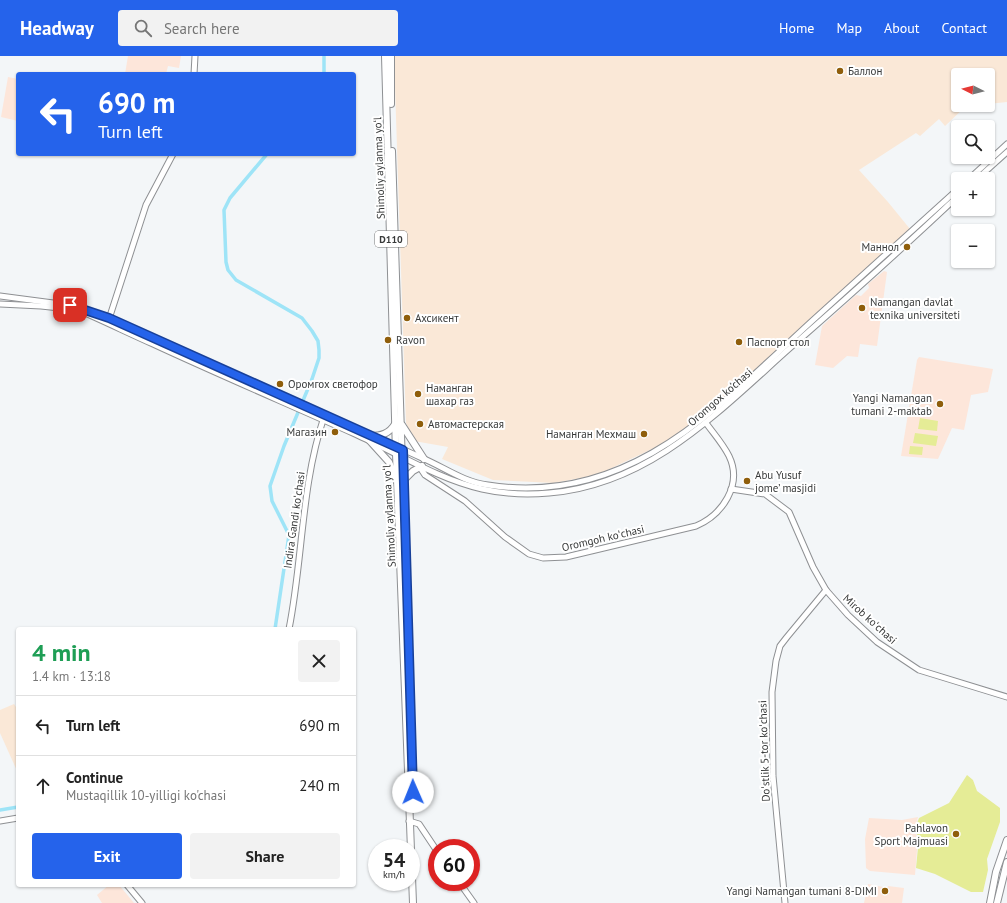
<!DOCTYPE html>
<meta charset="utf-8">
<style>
:root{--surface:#fff;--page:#f2f2f2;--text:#222;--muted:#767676;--line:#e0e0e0;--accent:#2563eb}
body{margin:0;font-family:"PT Sans",sans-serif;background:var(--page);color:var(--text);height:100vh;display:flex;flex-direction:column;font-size:15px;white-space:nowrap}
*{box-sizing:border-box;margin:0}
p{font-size:13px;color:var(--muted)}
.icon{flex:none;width:22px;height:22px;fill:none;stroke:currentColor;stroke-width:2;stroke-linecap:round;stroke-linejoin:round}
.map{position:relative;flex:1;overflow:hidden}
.sheet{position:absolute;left:16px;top:571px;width:340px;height:260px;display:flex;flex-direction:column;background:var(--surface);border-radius:4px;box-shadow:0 1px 3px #0004}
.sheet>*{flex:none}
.top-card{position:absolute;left:16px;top:16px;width:340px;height:84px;border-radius:4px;box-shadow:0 1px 3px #0004;background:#2563eb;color:#fff;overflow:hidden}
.needle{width:26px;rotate:276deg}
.buttons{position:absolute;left:951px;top:12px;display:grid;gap:8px}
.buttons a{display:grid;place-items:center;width:44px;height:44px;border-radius:4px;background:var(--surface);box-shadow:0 1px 3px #0004;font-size:20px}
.speed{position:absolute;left:368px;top:783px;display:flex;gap:8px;font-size:20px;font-weight:700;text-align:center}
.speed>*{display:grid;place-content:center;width:52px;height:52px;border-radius:50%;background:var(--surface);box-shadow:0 1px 3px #0004;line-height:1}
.speed small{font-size:10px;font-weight:400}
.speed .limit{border:6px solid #d22;background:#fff;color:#111}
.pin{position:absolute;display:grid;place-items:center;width:34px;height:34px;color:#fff;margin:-17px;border-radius:8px;box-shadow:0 2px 6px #0006}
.me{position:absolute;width:44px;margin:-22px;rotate:359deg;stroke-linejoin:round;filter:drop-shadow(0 0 3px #0008)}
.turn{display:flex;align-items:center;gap:14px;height:84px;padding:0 16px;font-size:18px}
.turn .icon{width:52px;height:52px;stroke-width:2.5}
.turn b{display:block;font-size:28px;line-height:34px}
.round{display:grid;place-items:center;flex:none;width:42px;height:42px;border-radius:4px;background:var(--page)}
.summary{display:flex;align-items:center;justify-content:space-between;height:68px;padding:0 16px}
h1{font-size:24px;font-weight:700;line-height:30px;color:#1e9e55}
.cta{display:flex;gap:8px;margin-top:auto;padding:8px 16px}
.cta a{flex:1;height:46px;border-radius:4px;background:var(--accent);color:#fff;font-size:16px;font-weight:700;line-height:46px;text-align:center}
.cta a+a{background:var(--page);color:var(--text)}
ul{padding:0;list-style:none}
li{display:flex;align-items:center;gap:12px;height:60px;padding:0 16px;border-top:1px solid var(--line)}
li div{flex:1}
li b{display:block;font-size:15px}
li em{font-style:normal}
header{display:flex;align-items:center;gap:24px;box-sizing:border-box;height:56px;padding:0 20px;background:var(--accent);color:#fff}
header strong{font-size:19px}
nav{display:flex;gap:22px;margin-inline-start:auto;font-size:14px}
.search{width:280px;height:36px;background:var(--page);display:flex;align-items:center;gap:10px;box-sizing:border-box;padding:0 14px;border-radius:4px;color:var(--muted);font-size:15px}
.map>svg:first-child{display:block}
.industrial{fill:#fae8d7}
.education{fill:#fde6da}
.green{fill:#e5ec96}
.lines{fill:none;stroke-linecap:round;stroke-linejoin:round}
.canal{stroke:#9ee4f7;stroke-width:3.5}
.secondary-casing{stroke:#8e9093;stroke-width:7}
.primary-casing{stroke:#8e9093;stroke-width:8}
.secondary{stroke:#fff;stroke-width:5}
.primary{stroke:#fff;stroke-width:6}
.route-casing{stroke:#184099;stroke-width:10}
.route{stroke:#2563eb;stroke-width:7}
.poi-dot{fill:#8f5e0b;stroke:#fff;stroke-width:1.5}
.labels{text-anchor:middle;stroke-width:4;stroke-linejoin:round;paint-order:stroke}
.shield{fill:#fff;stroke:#737474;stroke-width:1}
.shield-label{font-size:10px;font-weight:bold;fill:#373939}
.poi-label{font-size:11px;fill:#373939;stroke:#fff;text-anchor:start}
.street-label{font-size:11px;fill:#373939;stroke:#fff}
</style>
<header>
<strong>Headway</strong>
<div class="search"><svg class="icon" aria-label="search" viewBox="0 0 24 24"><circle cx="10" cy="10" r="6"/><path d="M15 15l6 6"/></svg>Search here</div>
<nav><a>Home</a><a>Map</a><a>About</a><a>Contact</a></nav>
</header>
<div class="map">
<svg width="1007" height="847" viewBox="0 0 1007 847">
<rect width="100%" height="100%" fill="#f3f6f8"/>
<!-- industrial -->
<g class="industrial">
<path d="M394 0H1007V46L988 48V19H958V49H982L965 51 945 70 939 63 920 80 916 77 859 114 888 146 910 173 735 332 669 385 597 419 554 427 493 424 442 403 448 391 414 385 406 367Z"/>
<path d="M14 648 18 654V717L0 677V654Z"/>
</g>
<!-- education -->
<g class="education">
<path d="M128 0H181L179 12 168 10 166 18H125Z"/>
<path d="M8 21 18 23V65L1 61Z"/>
<path d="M884 215 887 216 877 290 860 288 858 301 847 300 833 312 815 309 822 270 856 239 861 240 869 232 868 228Z"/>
<path d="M919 301 993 313 988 336 971 339 964 374 952 372 938 403 901 400 917 304Z"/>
<path d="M918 761 914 775 918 782 915 819 870 815 866 812 865 783 869 762 902 764Z"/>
<path d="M868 828 888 832V830L904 832 902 847H864Z"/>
<path d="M109 829H119L134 847H102L97 839Z"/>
</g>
<!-- green -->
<g class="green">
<path d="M920 362 938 365 937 375 918 373Z"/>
<path d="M915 377 938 380 936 390 913 387Z"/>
<path d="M910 390 923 391 922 399 909 398Z"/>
<path d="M967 719 973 724 977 735 1000 752V766L987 803 988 814 983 836H971L935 818 916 812 919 781 914 775 919 762 949 747Z"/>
</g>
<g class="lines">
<!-- canal -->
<g class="canal">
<path d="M324 18V0"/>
<path d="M267 98 230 142 224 154 226 206 228 214 236 224 302 262 312 275 318 285 319 294V302L312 323 284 390 270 430 272 445 289 479 275 573"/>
<path d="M0 754 18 751"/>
</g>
<defs>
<g id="secondary">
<path d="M194 18 195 0"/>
<path d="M969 123 1007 88"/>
<path d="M977 123 1007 96"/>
<path d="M0 240 76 250 85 253 312 353 324 360C357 374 390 387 422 402 444 411 463 426 488 429 629 451 718 351 812 265 860 221 910 177 958 133"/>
<path d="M0 248 41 250 78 254C104 265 128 277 153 288 220 319 288 348 355 378 395 396 440 424 482 433 504 438 527 439 549 437 650 429 719 355 790 292 847 242 903 192 958 140"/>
<path d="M108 266 146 149 173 98"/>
<path d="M422 410 421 413 425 419 465 445 505 481 529 498 543 502 566 501 696 470C722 459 743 429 729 400 723 388 714 378 706 367"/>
<path d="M731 433 765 438 789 456 813 511 826 534 848 559 877 586 919 614 1007 641"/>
<path d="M289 573C303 503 301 429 324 361"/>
<path d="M0 765 18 762"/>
<path d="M409 765 419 768 437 795"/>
<path d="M459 826 474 847"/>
<path d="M127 829 142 847"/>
<path d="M785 847 773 720 772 636 776 605 780 590 787 581 826 534"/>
</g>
<g id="primary">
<path d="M385 0 396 398 413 847"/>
<path d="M391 0V48"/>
<path d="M392 95 412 723"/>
<path d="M402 369 424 403"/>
<path d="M370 380C381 380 389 378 395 368"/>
<path d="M370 385 389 406 396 423"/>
<path d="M404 424 413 415 422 410"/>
<path d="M990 847 996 816 1007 784"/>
<path d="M997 847 1007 806"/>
</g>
</defs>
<!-- secondary casing -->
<use href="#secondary" class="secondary-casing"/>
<!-- primary casing -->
<use href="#primary" class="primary-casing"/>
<!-- secondary -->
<use href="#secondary" class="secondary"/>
<!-- primary -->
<use href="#primary" class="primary"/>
</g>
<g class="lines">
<defs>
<path id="route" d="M70 249 109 262 403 394 413 736"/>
</defs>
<!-- route casing -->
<use href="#route" class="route-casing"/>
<!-- route -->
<use href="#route" class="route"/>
</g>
<!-- markers -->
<g class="poi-dot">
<circle cx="840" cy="15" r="4"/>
<circle cx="907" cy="191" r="4"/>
<circle cx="862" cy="252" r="4"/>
<circle cx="407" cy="262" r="4"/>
<circle cx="388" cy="284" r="4"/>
<circle cx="739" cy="286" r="4"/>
<circle cx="280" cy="328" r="4"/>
<circle cx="418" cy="338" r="4"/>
<circle cx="940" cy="348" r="4"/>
<circle cx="420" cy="368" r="4"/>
<circle cx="335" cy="376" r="4"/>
<circle cx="644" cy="378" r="4"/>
<circle cx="747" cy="425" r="4"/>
<circle cx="956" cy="778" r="4"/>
<circle cx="885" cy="835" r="4"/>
</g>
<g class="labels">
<!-- shield labels -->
<rect class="shield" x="375" y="175" width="32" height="16" rx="3"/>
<g class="shield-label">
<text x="391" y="187">D110</text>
</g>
<!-- poi labels -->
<g class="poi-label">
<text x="848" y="19">Баллон</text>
<text x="899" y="195" text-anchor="end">Маннол</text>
<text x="870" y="250">Namangan davlat<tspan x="870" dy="13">texnika universiteti</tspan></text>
<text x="415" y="266">Ахсикент</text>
<text x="396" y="288">Ravon</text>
<text x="747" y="290">Паспорт стол</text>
<text x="288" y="332">Оромгох светофор</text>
<text x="426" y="336">Наманган<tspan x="426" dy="13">шахар газ</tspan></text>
<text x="932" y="346" text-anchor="end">Yangi Namangan<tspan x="932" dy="13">tumani 2-maktab</tspan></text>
<text x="428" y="372">Автомастерская</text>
<text x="327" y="380" text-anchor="end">Магазин</text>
<text x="636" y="382" text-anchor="end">Наманган Мехмаш</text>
<text x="755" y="423">Abu Yusuf<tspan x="755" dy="13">jome’ masjidi</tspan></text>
<text x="948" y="776" text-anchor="end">Pahlavon<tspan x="948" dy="13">Sport Majmuasi</tspan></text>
<text x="877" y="839" text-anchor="end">Yangi Namangan tumani 8-DIMI</text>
</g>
<!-- street labels -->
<g class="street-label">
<text transform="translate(379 112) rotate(-92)" y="4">Shimoliy aylanma yoʻl</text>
<text transform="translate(720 341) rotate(-41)" y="4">Oromgox ko‘chasi</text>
<text transform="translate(389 460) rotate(-93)" y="4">Shimoliy aylanma yoʻl</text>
<text transform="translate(294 464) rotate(-82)" y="4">Indira Gandi koʻchasi</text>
<text transform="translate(603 482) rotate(-13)" y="4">Oromgoh koʻchasi</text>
<text transform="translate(870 563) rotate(42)" y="4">Mirob koʻchasi</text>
<text transform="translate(764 695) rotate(-92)" y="4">Doʻstlik 5-tor koʻchasi</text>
</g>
</g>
</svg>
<div class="buttons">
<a><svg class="needle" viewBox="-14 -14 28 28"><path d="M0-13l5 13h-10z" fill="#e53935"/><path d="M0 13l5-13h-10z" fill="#767676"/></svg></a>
<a><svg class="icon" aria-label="search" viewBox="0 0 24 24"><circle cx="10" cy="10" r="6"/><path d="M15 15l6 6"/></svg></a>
<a>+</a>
<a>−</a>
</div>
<div class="speed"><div>54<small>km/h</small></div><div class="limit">60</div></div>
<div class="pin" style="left:70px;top:249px;background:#d93025"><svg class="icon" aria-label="arrive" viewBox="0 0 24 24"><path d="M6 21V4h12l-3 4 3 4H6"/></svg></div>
<svg class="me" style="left:413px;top:736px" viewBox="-20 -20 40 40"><circle r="19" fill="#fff"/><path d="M0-13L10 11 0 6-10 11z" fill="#2563eb"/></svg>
<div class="top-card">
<div class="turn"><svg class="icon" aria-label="left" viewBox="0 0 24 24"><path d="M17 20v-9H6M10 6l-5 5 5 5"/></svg><div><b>690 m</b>Turn left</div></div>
</div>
<section class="sheet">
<div class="summary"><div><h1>4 min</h1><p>1.4 km · 13:18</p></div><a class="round"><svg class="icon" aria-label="close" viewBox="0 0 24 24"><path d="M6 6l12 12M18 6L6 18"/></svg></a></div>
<ul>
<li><svg class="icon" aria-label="left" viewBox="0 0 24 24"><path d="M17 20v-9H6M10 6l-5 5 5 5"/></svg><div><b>Turn left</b></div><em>690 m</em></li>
<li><svg class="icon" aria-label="ahead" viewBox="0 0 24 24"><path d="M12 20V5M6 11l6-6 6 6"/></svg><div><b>Continue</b><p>Mustaqillik 10-yilligi ko'chasi</p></div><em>240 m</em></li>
</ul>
<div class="cta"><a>Exit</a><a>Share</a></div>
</section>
</div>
